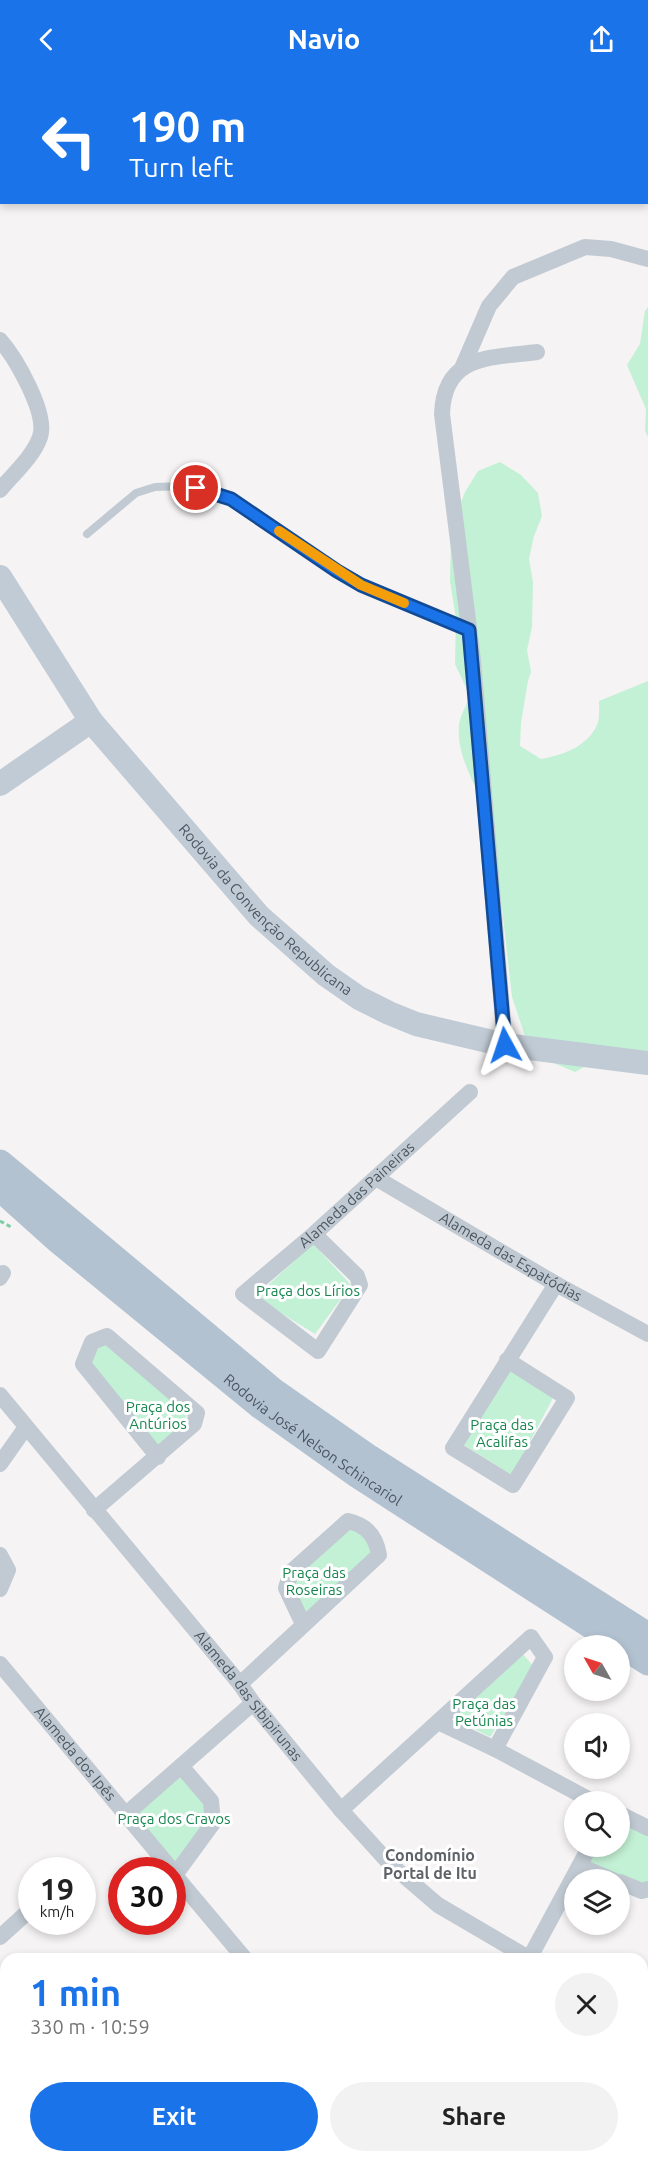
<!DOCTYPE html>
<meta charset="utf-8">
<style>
:root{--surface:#fff;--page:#f2f2f2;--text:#222;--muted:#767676;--accent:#1a73e8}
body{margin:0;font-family:Ubuntu,sans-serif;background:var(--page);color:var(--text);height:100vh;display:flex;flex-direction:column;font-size:22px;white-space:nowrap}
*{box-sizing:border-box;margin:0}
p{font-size:20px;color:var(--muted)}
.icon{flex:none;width:33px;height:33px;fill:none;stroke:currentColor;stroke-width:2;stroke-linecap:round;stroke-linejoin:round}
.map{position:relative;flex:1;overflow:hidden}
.drawer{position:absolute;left:0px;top:1875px;width:648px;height:210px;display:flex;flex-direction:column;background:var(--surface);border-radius:18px 18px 0 0;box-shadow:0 3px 9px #0003}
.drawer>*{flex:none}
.banner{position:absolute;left:0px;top:0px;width:648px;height:126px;box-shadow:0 3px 9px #0003;background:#1a73e8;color:#fff;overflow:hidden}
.needle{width:39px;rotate:309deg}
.controls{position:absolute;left:564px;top:1557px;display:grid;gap:12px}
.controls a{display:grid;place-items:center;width:66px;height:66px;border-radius:50%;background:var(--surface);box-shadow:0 3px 9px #0003;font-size:30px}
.speed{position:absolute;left:18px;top:1779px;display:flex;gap:12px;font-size:30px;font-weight:700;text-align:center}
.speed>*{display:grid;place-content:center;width:78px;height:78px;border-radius:50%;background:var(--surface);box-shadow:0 3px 9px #0003;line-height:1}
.speed small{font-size:15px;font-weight:400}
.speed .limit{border:9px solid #d22;background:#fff;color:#111}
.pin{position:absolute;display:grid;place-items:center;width:51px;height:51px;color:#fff;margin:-26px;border:3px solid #fff;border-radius:50%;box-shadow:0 2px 6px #0007}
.me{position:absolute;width:66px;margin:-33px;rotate:355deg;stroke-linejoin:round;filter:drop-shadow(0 0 4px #0008)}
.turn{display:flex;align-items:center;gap:21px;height:126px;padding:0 30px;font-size:27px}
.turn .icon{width:78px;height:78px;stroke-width:2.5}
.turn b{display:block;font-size:42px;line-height:51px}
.round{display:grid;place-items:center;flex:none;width:63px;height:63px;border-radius:32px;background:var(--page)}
.head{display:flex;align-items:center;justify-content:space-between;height:102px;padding:0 30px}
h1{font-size:36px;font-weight:700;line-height:45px;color:var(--accent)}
.button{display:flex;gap:12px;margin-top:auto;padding:12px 30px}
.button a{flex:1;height:69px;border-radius:36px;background:var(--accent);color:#fff;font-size:24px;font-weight:700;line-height:69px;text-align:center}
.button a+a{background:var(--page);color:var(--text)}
header{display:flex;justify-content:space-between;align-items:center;height:78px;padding:0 30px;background:var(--accent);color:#fff;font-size:27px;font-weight:700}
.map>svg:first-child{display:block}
.green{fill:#c3f1d5}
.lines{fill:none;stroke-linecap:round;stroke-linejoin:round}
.path{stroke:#7ad0a6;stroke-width:3;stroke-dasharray:4.5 3;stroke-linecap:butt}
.lane{stroke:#c1cad2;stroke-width:8}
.street{stroke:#c1cad2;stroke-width:16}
.secondary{stroke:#c1cbd6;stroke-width:24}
.primary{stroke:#b3c2d1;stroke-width:27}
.route-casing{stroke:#114b97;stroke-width:15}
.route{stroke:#1a73e8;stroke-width:10}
.slow{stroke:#f59e0b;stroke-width:10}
.labels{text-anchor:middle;stroke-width:6;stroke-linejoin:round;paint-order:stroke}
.street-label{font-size:15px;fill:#4a5661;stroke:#fff}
.park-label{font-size:15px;fill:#17864f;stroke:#fff}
.neighbourhood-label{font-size:16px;font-weight:bold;fill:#5f6368;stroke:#fff}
</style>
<header><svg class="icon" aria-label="back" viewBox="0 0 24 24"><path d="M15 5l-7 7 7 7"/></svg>Navio<svg class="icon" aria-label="share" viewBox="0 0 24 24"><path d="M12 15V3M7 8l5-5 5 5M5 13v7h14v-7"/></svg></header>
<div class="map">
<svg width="648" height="2085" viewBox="0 0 648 2085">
<rect width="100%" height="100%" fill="#f5f3f3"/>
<!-- green -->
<g class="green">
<path d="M648 229V359L645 353 646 331 627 287 640 266 645 233Z"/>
<path d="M500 384 521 397 538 415 542 438 534 458 529 481 533 504 532 549 527 572 531 594 528 603 521 645 520 668 541 681C563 677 587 669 597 647 600 641 599 630 599 623L648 603V978L584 989 575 994 556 986 538 973 525 958 512 919 493 750C484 720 463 693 459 661 459 656 458 647 460 642 462 633 469 625 469 616L455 586 456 541 450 503 451 458 457 435 465 414 478 393Z"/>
<path d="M313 1166 351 1207 315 1256 255 1219Z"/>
<path d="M106 1264 188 1333 183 1348 155 1370 87 1286 95 1269Z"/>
<path d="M508 1290 553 1320 512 1397 464 1367Z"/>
<path d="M355 1448 376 1475 304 1538 290 1511 294 1495Z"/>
<path d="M522 1575 535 1590 490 1659 453 1640Z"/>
<path d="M181 1690 209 1723 211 1745 175 1794 128 1738Z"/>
<path d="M620 1742 648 1756V1805L637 1807 587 1788 597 1769 620 1768Z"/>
</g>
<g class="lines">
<!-- path -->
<path class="path" d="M0 1143 11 1149"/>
<!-- lane -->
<path class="lane" d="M87 456 136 415 155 409 184 408 208 413 231 421 337 493 361 507 469 552"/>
<!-- street -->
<g class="street">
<path d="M96 2V0"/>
<path d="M0 86 2 85"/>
<path d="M0 262C16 280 48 336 40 359 33 379 13 396 0 412"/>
<path d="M463 288 489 228 513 199 585 169 611 171 648 181"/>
<path d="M505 967 473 582 442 336C444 276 491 280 537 274"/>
<path id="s1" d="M376 1100 556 1206 648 1256"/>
<path id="s2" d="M314 1156 357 1198 360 1207 318 1273 243 1216 314 1156 470 1014"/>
<path d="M0 1200 3 1195"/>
<path d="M507 1282 567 1320 513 1407 453 1370 556 1206"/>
<path id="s3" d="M0 1317 240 1606 253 1625 341 1732 389 1785 438 1827 530 1881"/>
<path d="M0 1386 26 1349"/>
<path d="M94 1432 194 1346 197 1335 107 1258 92 1264 83 1286 158 1379"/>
<path d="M0 1477 8 1492 0 1511"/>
<path id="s4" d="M0 1586 172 1792"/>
<path d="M240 1606 379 1477C376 1459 367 1447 348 1443L291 1494 286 1510 303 1546"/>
<path d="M438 1644 495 1671 594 1724"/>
<path d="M341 1732 531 1559 545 1579 495 1671"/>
<path d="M620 1736 648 1750"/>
<path d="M125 1737 253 1625"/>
<path d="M580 1788 613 1802"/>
<path d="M172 1794 245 1881"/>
<path d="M175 1797 213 1745 211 1723 181 1688"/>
<path d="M620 1804 642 1813 648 1811"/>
<path d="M0 1859 32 1830"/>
<path d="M529 1881 590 1768"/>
<path d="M642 1938 648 1941"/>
<path d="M0 2062 6 2057"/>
<path d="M529 2079 541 2085"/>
<path d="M226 2085 232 2079"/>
<path d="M585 2085 587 2079"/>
</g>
<!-- secondary -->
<g class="secondary">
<path id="s5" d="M0 499 91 643 259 838 326 897 359 920 389 935 416 946 505 967 648 985"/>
<path d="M0 706 91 643"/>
</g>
<!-- primary -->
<g class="primary">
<path d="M0 1085 273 1313 369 1380 648 1558"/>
<path id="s6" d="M0 1110 57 1161 261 1328 358 1397 648 1584"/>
</g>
</g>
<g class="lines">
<defs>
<path id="route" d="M196 410 231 421 337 493 361 507 469 552 505 967"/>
</defs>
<!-- route casing -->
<use href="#route" class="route-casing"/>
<!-- route -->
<use href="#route" class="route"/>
<!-- slow -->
<path class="slow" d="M279 453 361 507 404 525"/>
</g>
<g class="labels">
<!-- street labels -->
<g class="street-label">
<text dy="5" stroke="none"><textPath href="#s5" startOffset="428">Rodovia da Convenção Republicana</textPath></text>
<text dy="5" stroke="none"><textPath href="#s2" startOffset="393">Alameda das Paineiras</textPath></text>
<text dy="5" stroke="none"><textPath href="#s1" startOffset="156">Alameda das Espatódias</textPath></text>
<text dy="5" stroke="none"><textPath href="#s6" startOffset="402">Rodovia José Nelson Schincariol</textPath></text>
<text dy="5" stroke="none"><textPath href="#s3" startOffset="390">Alameda das Sibipirunas</textPath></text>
<text dy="5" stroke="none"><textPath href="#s4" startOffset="117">Alameda dos Ipês</textPath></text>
</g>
<!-- park labels -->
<g class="park-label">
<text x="308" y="1218">Praça dos Lírios</text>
<text x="158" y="1334">Praça dos<tspan x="158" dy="17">Antúrios</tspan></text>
<text x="502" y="1352">Praça das<tspan x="502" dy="17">Acalifas</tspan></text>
<text x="314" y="1500">Praça das<tspan x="314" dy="17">Roseiras</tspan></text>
<text x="484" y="1631">Praça das<tspan x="484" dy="17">Petúnias</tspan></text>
<text x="174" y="1746">Praça dos Cravos</text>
</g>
<!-- neighbourhood labels -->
<g class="neighbourhood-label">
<text x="430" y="1783">Condomínio<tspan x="430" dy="18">Portal de Itu</tspan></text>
</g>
</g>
</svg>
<div class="controls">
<a><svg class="needle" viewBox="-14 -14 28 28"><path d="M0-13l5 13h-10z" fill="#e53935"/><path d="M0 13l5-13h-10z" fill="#767676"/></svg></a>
<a><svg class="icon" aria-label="sound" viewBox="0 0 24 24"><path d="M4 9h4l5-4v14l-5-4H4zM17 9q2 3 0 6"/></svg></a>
<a><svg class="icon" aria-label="search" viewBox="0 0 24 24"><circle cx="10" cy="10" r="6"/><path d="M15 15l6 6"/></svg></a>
<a><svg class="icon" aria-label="layers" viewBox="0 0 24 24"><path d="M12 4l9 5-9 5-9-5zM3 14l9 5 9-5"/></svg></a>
</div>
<div class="speed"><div>19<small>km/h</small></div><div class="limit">30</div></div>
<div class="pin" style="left:196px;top:410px;background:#d93025"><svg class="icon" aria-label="arrive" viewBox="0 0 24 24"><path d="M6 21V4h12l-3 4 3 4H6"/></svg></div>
<svg class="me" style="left:505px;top:967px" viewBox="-20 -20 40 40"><path d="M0-17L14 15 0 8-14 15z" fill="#1a73e8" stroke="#fff" stroke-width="4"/></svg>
<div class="banner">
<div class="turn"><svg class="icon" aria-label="left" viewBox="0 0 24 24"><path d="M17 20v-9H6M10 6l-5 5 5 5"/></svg><div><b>190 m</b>Turn left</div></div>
</div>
<section class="drawer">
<div class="head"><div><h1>1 min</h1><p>330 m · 10:59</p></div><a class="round"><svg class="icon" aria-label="close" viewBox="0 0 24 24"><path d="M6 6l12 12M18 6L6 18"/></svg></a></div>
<div class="button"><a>Exit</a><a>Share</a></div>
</section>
</div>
